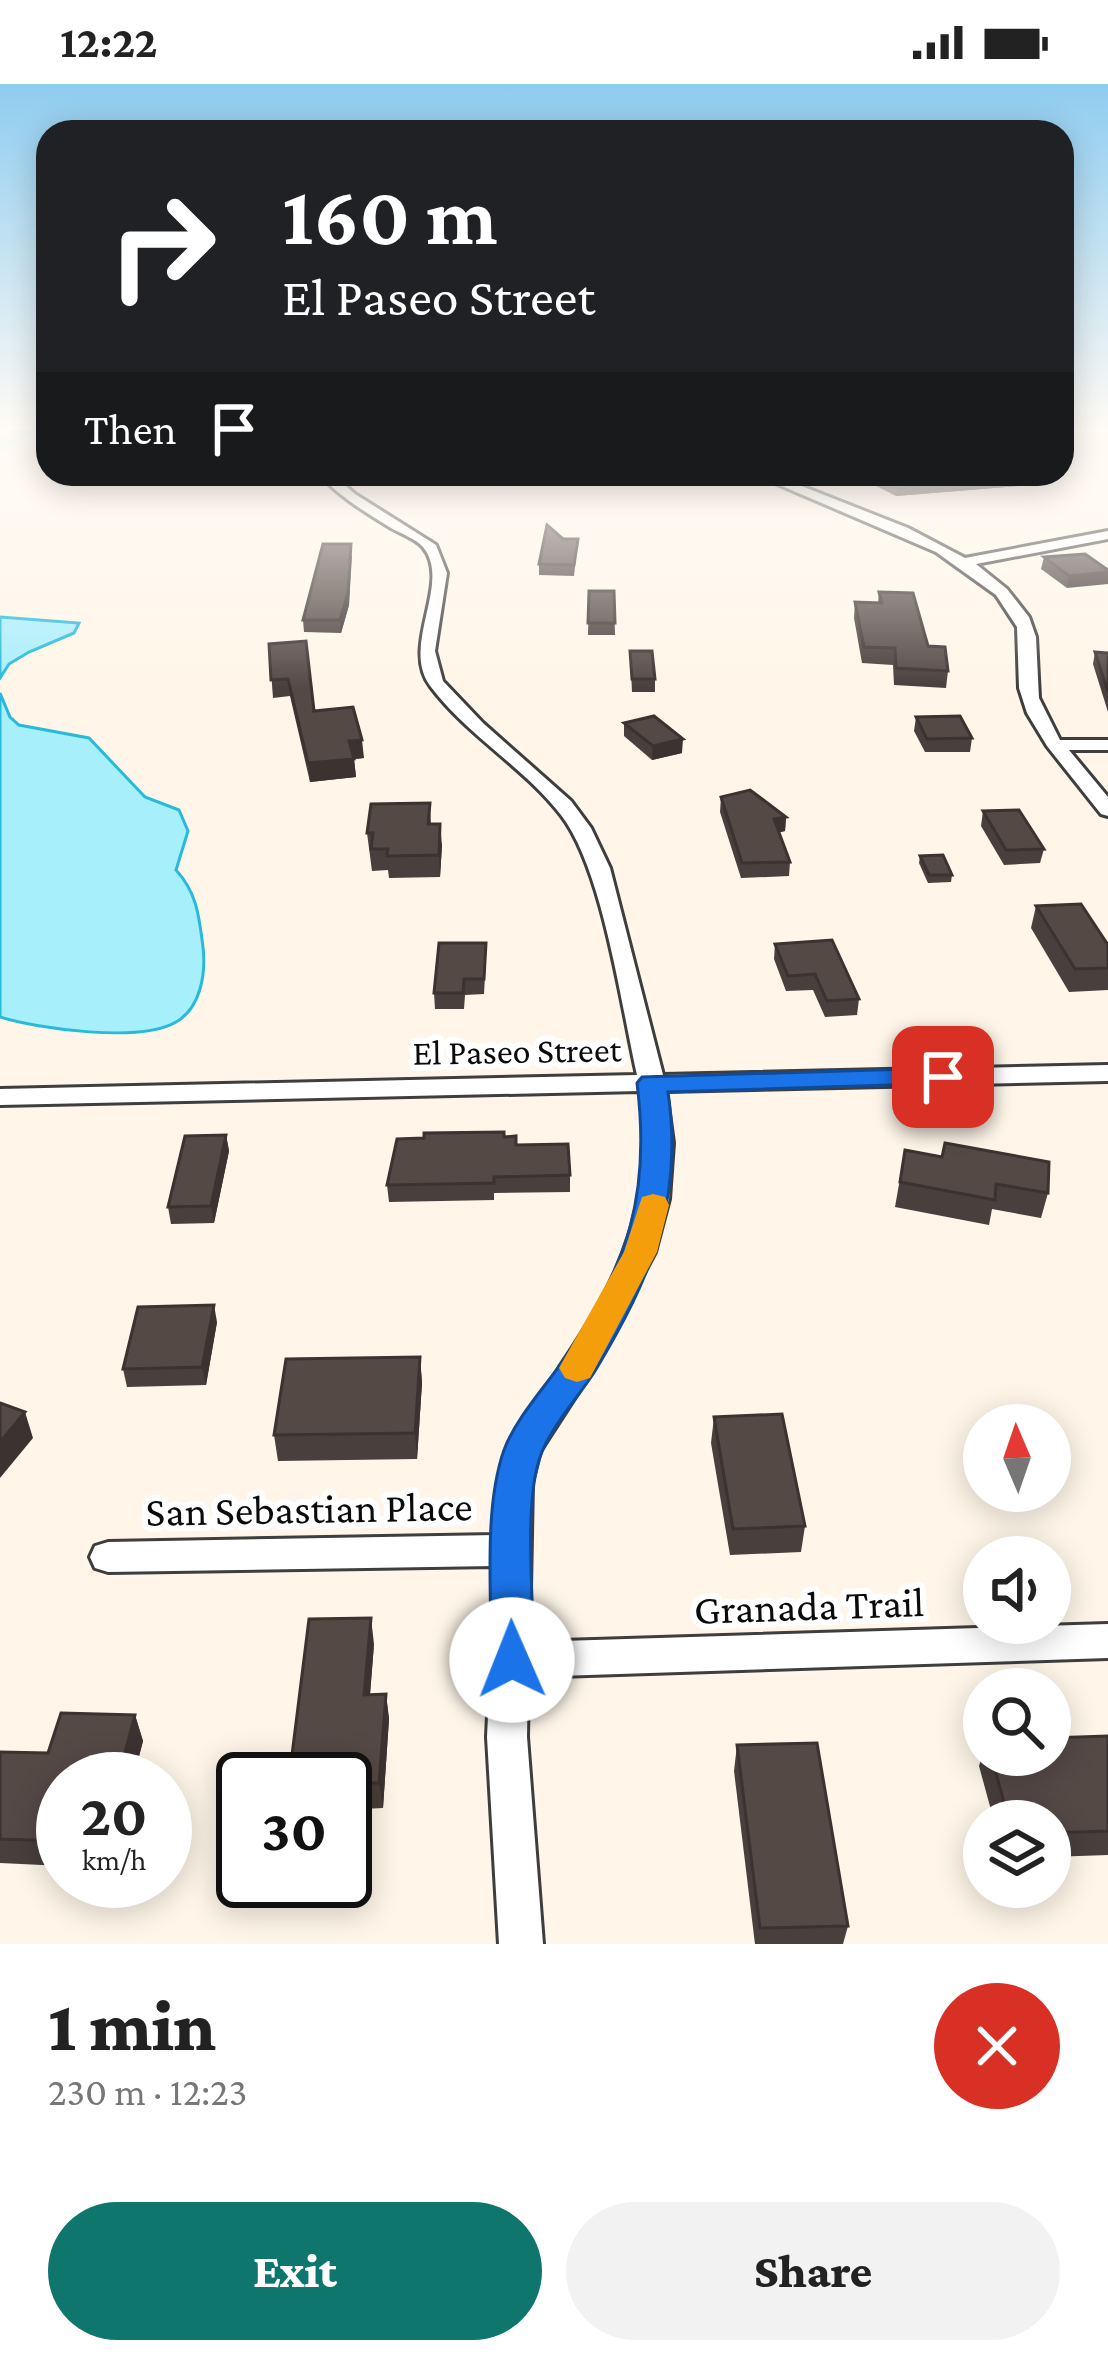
<!DOCTYPE html>
<meta charset="utf-8">
<style>
:root{--surface:#fff;--page:#f2f2f2;--text:#222;--muted:#767676;--accent:#0f766e}
body{margin:0;font-family:"Crimson Pro",serif;background:var(--page);color:var(--text);height:100vh;display:flex;flex-direction:column;font-size:45px;white-space:nowrap}
*{box-sizing:border-box;margin:0}
p{font-size:39px;color:var(--muted)}
.icon{flex:none;width:66px;height:66px;fill:none;stroke:currentColor;stroke-width:2;stroke-linecap:round;stroke-linejoin:round}
.map{position:relative;height:1860px;overflow:hidden}
.details{display:flex;flex-direction:column;background:var(--surface);flex:1}
.details>*{flex:none}
.hud{position:absolute;left:36px;top:36px;width:1038px;height:366px;border-radius:36px;box-shadow:0 6px 30px #0003;background:#202124;color:#fff;overflow:hidden}
.needle{width:78px;rotate:358deg}
.buttons{position:absolute;left:963px;top:1320px;display:grid;gap:24px}
.buttons a{display:grid;place-items:center;width:108px;height:108px;border-radius:50%;background:var(--surface);box-shadow:0 6px 30px #0003;font-size:60px}
.speed{position:absolute;left:36px;top:1668px;display:flex;gap:24px;font-size:60px;font-weight:700;text-align:center}
.speed>*{display:grid;place-content:center;width:156px;height:156px;border-radius:50%;background:var(--surface);box-shadow:0 6px 30px #0003;line-height:1}
.speed small{font-size:30px;font-weight:400}
.speed .limit{border:6px solid #111;border-radius:18px;background:#fff;color:#111}
.pin{position:absolute;display:grid;place-items:center;width:102px;height:102px;color:#fff;margin:-51px;border-radius:24px;box-shadow:0 6px 18px #0006}
.me{position:absolute;width:132px;margin:-66px;rotate:359deg;stroke-linejoin:round;filter:drop-shadow(0 0 9px #0008)}
.turn{display:flex;align-items:center;gap:42px;height:252px;padding:0 48px;font-size:54px}
.turn .icon{width:156px;height:156px;stroke-width:2.5}
.turn b{display:block;font-size:84px;line-height:102px}
.then{display:flex;align-items:center;height:114px;padding:0 48px;background:#0003;gap:24px;font-size:45px}
.round{display:grid;place-items:center;flex:none;width:126px;height:126px;border-radius:63px;background:var(--page)}
.headline{display:flex;align-items:center;justify-content:space-between;height:204px;padding:0 48px}
h1{font-size:72px;font-weight:800;line-height:90px}
.cta{display:flex;gap:24px;margin-top:auto;padding:24px 48px}
.cta a{flex:1;height:138px;border-radius:72px;background:var(--accent);color:#fff;font-size:48px;font-weight:800;line-height:138px;text-align:center}
.cta a+a{background:var(--page);color:var(--text)}
.status{display:flex;justify-content:space-between;align-items:center;height:84px;padding:0 60px;background:var(--surface);direction:ltr}
.status svg{height:33px;fill:currentColor}
.map>svg:first-child{display:block}
.water{fill:#a8effc;stroke:#28bada;stroke-width:3}
.lines{fill:none;stroke-linecap:round;stroke-linejoin:round}
.river{fill:#a8effc;fill-rule:evenodd}
.street-casing{stroke:#3e3e3e;stroke-width:6}
.street{fill:#fff;fill-rule:evenodd}
.wall{fill:#493f3c}
.shaded-wall{fill:#3c3331}
.building{fill:#554946;stroke:#3c3331;stroke-width:3}
.route{fill:#1a73e8;stroke:#114b97;stroke-width:3}
.slow{fill:#f59e0b}
.labels{text-anchor:middle;stroke-width:12;stroke-linejoin:round;paint-order:stroke}
.street-label{font-size:36px;fill:#0b0b0b;stroke:#fff}
.near-street-label{font-size:42px;fill:#0b0b0b;stroke:#fff}
</style>
<div class="status"><b>12:22</b><svg viewBox="0 0 49 12"><path d="M0 12V9h3v3zM5 12V6h3v6zM10 12V3h3v9zM15 12V0h3v12zM26 1h20v11H26zM47 4h2v5h-2z"/></svg></div>
<div class="map">
<svg width="1108" height="1860" viewBox="0 0 1108 1860">
<rect width="100%" height="100%" fill="#fff6e9"/>
<!-- water -->
<g class="water">
<path d="M0 533 79 539 74 549 29 568 9 580 0 594Z"/>
<path d="M0 609 10 633 19 641 89 654 145 713 179 726 188 747 176 786C197 809 199 832 203 863 206 889 201 924 176 938 141 959 38 945 0 933Z"/>
</g>
<g class="lines">
<!-- river -->
<path class="river" d="M15 344H43L0 368V352Z"/>
<defs>
<g id="street">
<path d="M319 390H332L355 410 436 461 447 489 435 567 443 597 483 639 571 717 591 744 610 784 663 991 1108 981V997L666 1007 673 1059 669 1115 655 1168 593 1285 540 1367 532 1398 529 1558 1108 1540V1574L528 1593 527 1653 543 1860H499L487 1653 495 1482 108 1488 95 1484 90 1473 95 1462 108 1458 496 1451C497 1423 497 1396 506 1369 516 1338 543 1310 560 1283 623 1190 654 1120 640 1007L0 1021V1005L637 991C621 921 603 785 561 731 524 683 468 652 431 603 399 562 453 499 423 463 416 455 400 449 391 444 365 428 340 413 319 390Z"/>
<path d="M754 390H771L908 444 965 474 1108 447V455L976 480 1007 505 1029 533 1036 553 1039 614 1060 656H1108V666H1069L1108 713V732L1101 730 1047 662 1027 629 1019 604 1017 543 996 511 936 468Z"/>
</g>
</defs>
<!-- street casing -->
<use href="#street" class="street-casing"/>
<!-- street -->
<use href="#street" class="street"/>
</g>
<!-- wall -->
<g class="wall">
<path d="M204 390H247L242 401H206Z"/>
<path d="M852 390H1021L1019 402 896 412Z"/>
<path d="M563 455H578L574 492 539 491V480Z"/>
<path d="M1085 470 1067 504 1041 485 1044 473Z"/>
<path d="M352 471 349 521 341 549 304 548 303 536Z"/>
<path d="M589 507H614L615 551H588Z"/>
<path d="M879 508 948 587 946 604 894 601 893 581 862 579 854 534 855 518 878 519Z"/>
<path d="M269 560 314 627 364 674 354 675 356 693 310 698 290 612 273 614Z"/>
<path d="M630 567 655 595V608H632Z"/>
<path d="M1095 568 1108 569V628L1093 580Z"/>
<path d="M916 633 972 654 970 668H925L914 647Z"/>
<path d="M624 639 682 669 652 676 624 652Z"/>
<path d="M721 713 786 733 785 747 779 748 790 778 789 792 741 794 720 728Z"/>
<path d="M430 719 431 740 442 761 440 793 389 794 388 786 372 787 367 749Z"/>
<path d="M983 727 1044 765 1040 779 1004 781 981 742Z"/>
<path d="M920 772 952 791 951 798 928 799 919 779Z"/>
<path d="M1036 822 1108 861V906L1069 908 1031 844Z"/>
<path d="M775 860 859 915 857 931 825 933 813 906 786 907 774 875Z"/>
<path d="M486 874 484 910 465 911 464 925H435L434 909Z"/>
<path d="M226 1051 229 1067 214 1139 171 1140 168 1123Z"/>
<path d="M504 1053 570 1091V1108L494 1109V1116L389 1118 387 1101Z"/>
<path d="M905 1066 1048 1109 1041 1134 992 1125 989 1141 895 1123Z"/>
<path d="M217 1238 206 1301 127 1303 123 1285Z"/>
<path d="M420 1273 422 1299 417 1375 278 1377 274 1351Z"/>
<path d="M714 1333 805 1442 801 1468 730 1471 711 1359Z"/>
<path d="M374 1560 370 1610H386L389 1635 383 1724 362 1725 359 1756H345V1695Z"/>
<path d="M135 1631 143 1657 133 1695H63V1782L0 1779V1668L48 1669Z"/>
<path d="M1108 1652V1771L1050 1773V1737H994L979 1682 984 1666V1671H1050Z"/>
<path d="M737 1661 848 1842 843 1860H755L734 1687Z"/>
</g>
<!-- shaded-wall -->
<g class="shaded-wall">
<path d="M1007 390H1021L1019 402 896 412 898 399Z"/>
<path d="M351 460 349 521 341 549 340 536Z"/>
<path d="M1108 488V500L1067 504 1069 492Z"/>
<path d="M683 655 682 669 652 676 653 662Z"/>
<path d="M362 656 364 674 354 675 356 693 310 698 308 679 349 657Z"/>
<path d="M786 733 785 747 773 750 774 735Z"/>
<path d="M440 740 442 761 440 793 439 771Z"/>
<path d="M226 1051 229 1067 214 1139 211 1122Z"/>
<path d="M214 1221 217 1238 206 1301 202 1283Z"/>
<path d="M420 1273 422 1299 417 1375 415 1349Z"/>
<path d="M25 1328 33 1354 0 1394V1358Z"/>
<path d="M371 1534 374 1560 368 1636 364 1611Z"/>
<path d="M386 1610 389 1635 383 1724 379 1699Z"/>
<path d="M135 1631 143 1657 133 1695H118Z"/>
<path d="M358 1699 362 1725 359 1756 355 1731Z"/>
</g>
<!-- building -->
<g class="building">
<path d="M879 390H1007L898 399Z"/>
<path d="M547 441 563 455H578L574 481 539 480Z"/>
<path d="M323 460H351L348 509 340 536H303Z"/>
<path d="M1085 470 1108 486V488L1069 492 1044 473Z"/>
<path d="M589 507H614L615 539H588Z"/>
<path d="M879 508 913 509 928 562 945 563 948 587 896 584 895 564 864 563 855 518 882 519Z"/>
<path d="M306 557 314 627 353 623 362 656 349 657 354 675 308 679 288 595 271 596 269 560Z"/>
<path d="M630 567H652L655 595H632Z"/>
<path d="M1095 568 1108 569V608Z"/>
<path d="M654 632 683 655 653 662 624 639Z"/>
<path d="M960 632 972 654 927 655 916 633Z"/>
<path d="M750 706 786 733 774 735 790 778 742 779 721 713Z"/>
<path d="M430 719 428 740H440L439 771 387 772 388 765H371L373 749H367L371 720Z"/>
<path d="M1019 726 1044 765 1006 766 983 727Z"/>
<path d="M943 771 952 791H929L920 772Z"/>
<path d="M1081 820 1108 861V884L1075 885 1036 822Z"/>
<path d="M832 856 859 915 827 917 815 890 788 892 775 860Z"/>
<path d="M439 859H486L484 895H464L463 909H434Z"/>
<path d="M504 1048V1053L516 1052V1061L568 1060 570 1091 494 1093V1099L387 1101 397 1055 424 1054V1049Z"/>
<path d="M226 1051 211 1122 168 1123 185 1052Z"/>
<path d="M945 1059 1049 1078 1048 1109 996 1100 995 1116 900 1098 905 1066 942 1073Z"/>
<path d="M214 1221 202 1283 123 1285 138 1223Z"/>
<path d="M420 1273 415 1349 274 1351 286 1275Z"/>
<path d="M0 1319 25 1328 0 1358Z"/>
<path d="M782 1330 805 1442 733 1445 714 1333Z"/>
<path d="M371 1534 364 1611 386 1610 379 1699H358L355 1731H345V1695H289L309 1535Z"/>
<path d="M61 1629 135 1631 118 1695H63V1757L0 1755V1668L48 1669Z"/>
<path d="M1108 1652V1747L1050 1749V1737H1009L991 1671H1050V1654Z"/>
<path d="M817 1659 848 1842 760 1844 737 1661Z"/>
</g>
<!-- sky -->
<linearGradient id="sky" x2="0" y2="1"><stop stop-color="#8eccf0"/><stop offset="0.57" stop-color="#fffbf5"/><stop offset="1" stop-color="#fffbf5" stop-opacity="0"/></linearGradient>
<rect width="1108" height="604" fill="url(#sky)"/>
<!-- route -->
<path class="route" d="M943 984 953 986 957 993 953 999 668 1008C684 1118 651 1193 595 1287 578 1314 551 1342 540 1373 523 1423 534 1520 534 1576L527 1590 512 1596 497 1590 491 1576C492 1513 483 1425 504 1366 516 1334 545 1303 565 1274 628 1182 651 1110 637 999L642 993Z"/>
<!-- slow -->
<path class="slow" d="M653 1110 665 1113 669 1121 657 1168 590 1294 577 1298 565 1294 559 1284 624 1168 642 1113Z"/>
<g class="labels">
<!-- street labels -->
<g class="street-label">
<text transform="translate(517 966) rotate(-1)" y="13">El Paseo Street</text>
</g>
<!-- near-street labels -->
<g class="near-street-label">
<text transform="translate(309 1424) rotate(-1)" y="15">San Sebastian Place</text>
<text transform="translate(809 1521) rotate(-2)" y="15">Granada Trail</text>
</g>
</g>
</svg>
<div class="buttons">
<a><svg class="needle" viewBox="-14 -14 28 28"><path d="M0-13l5 13h-10z" fill="#e53935"/><path d="M0 13l5-13h-10z" fill="#767676"/></svg></a>
<a><svg class="icon" aria-label="sound" viewBox="0 0 24 24"><path d="M4 9h4l5-4v14l-5-4H4zM17 9q2 3 0 6"/></svg></a>
<a><svg class="icon" aria-label="search" viewBox="0 0 24 24"><circle cx="10" cy="10" r="6"/><path d="M15 15l6 6"/></svg></a>
<a><svg class="icon" aria-label="layers" viewBox="0 0 24 24"><path d="M12 4l9 5-9 5-9-5zM3 14l9 5 9-5"/></svg></a>
</div>
<div class="speed"><div>20<small>km/h</small></div><div class="limit">30</div></div>
<div class="pin" style="left:943px;top:993px;background:#d93025"><svg class="icon" aria-label="arrive" viewBox="0 0 24 24"><path d="M6 21V4h12l-3 4 3 4H6"/></svg></div>
<svg class="me" style="left:512px;top:1576px" viewBox="-20 -20 40 40"><circle r="19" fill="#fff"/><path d="M0-13L10 11 0 6-10 11z" fill="#1a73e8"/></svg>
<div class="hud">
<div class="turn"><svg class="icon" aria-label="right" viewBox="0 0 24 24"><path d="M7 20v-9h11M14 6l5 5-5 5"/></svg><div><b>160 m</b>El Paseo Street</div></div>
<div class="then">Then<svg class="icon" aria-label="arrive" viewBox="0 0 24 24"><path d="M6 21V4h12l-3 4 3 4H6"/></svg></div>
</div>
</div>
<section class="details">
<div class="headline"><div><h1>1 min</h1><p>230 m · 12:23</p></div><a class="round" style="background:#d93025;color:#fff"><svg class="icon" aria-label="close" viewBox="0 0 24 24"><path d="M6 6l12 12M18 6L6 18"/></svg></a></div>
<div class="cta"><a>Exit</a><a>Share</a></div>
</section>
